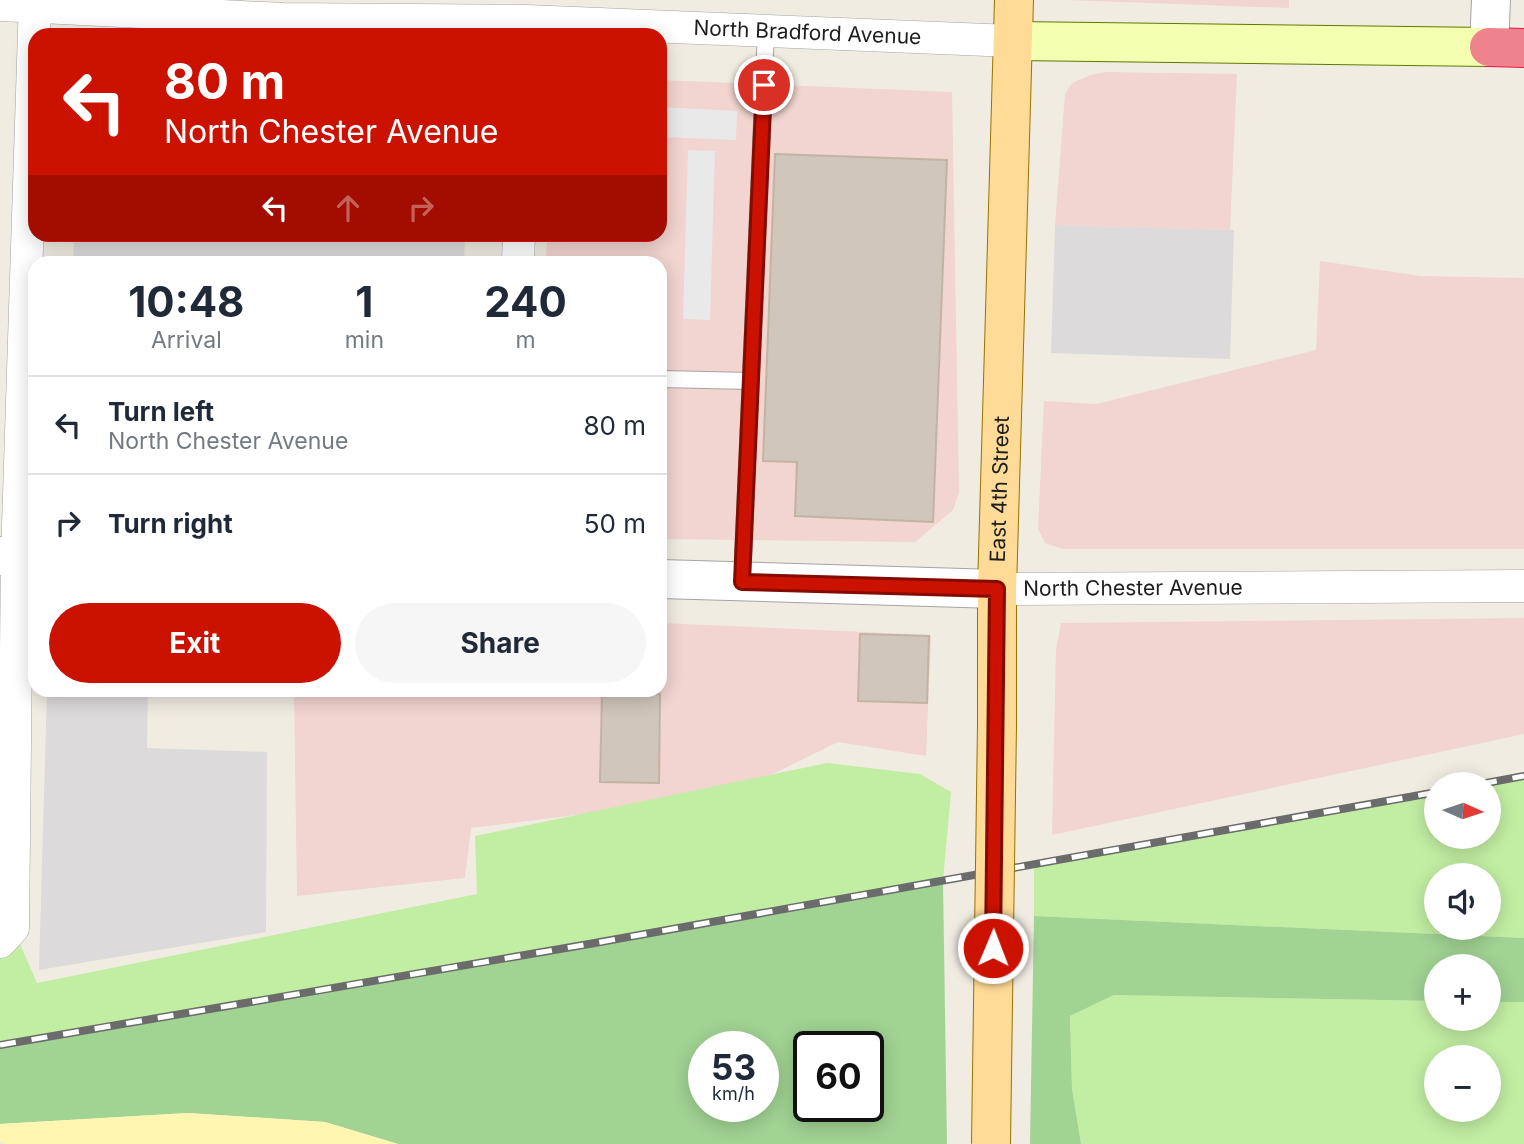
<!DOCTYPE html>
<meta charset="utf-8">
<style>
:root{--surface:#fff;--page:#f6f6f7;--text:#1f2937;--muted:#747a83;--line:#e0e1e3;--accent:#cb1100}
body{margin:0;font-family:Inter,sans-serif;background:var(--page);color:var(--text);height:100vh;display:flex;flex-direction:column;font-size:26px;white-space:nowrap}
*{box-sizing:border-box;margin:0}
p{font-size:23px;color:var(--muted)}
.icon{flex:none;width:38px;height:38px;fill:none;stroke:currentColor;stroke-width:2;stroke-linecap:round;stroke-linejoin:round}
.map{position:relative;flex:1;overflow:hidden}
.drawer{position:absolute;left:28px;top:256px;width:639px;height:441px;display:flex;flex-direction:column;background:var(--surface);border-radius:21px;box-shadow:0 4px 18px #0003}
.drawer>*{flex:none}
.guide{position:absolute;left:28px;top:28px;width:639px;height:214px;border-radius:21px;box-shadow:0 4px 18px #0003;background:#cb1100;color:#fff;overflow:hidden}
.needle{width:46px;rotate:93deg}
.fabs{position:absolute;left:1424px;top:772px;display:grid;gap:14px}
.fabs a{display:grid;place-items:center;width:77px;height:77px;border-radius:50%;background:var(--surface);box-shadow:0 4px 18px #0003;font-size:35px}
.speed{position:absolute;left:688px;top:1031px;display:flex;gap:14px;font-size:35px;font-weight:700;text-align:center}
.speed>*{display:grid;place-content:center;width:91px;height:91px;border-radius:50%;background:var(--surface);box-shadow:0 4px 18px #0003;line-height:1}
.speed small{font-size:18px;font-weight:400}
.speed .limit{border:4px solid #111;border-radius:10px;background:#fff;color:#111}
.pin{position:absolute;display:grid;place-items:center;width:60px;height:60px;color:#fff;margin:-30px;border:4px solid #fff;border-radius:50%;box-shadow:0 2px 7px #0007}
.me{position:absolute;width:77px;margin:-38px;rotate:1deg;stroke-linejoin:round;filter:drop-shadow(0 0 5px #0008)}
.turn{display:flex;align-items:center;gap:24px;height:147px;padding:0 21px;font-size:32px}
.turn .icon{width:91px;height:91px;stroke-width:2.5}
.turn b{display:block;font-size:49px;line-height:60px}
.lanes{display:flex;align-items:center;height:66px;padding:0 21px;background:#0003;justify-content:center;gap:35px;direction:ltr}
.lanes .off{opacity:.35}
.eta{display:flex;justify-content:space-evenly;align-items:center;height:119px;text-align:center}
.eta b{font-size:42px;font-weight:700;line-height:49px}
.button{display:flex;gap:14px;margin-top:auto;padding:14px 21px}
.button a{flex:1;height:80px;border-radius:42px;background:var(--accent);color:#fff;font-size:28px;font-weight:700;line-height:80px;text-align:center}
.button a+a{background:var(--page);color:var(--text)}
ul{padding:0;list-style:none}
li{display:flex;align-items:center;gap:21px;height:98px;padding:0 21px;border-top:2px solid var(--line)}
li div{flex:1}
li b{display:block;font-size:26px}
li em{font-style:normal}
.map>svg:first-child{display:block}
.residential{fill:#dcdada}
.commercial{fill:#f2d4d0}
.grass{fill:#c2eea3;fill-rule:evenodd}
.forest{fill:#a1d393;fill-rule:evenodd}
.sand{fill:#fff6b1}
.parking{fill:#e9e9e9}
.building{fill:#d0c6bb;stroke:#c2b4a3;stroke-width:2}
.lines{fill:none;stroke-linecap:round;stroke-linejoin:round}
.service-casing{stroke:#a4a4a4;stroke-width:18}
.minor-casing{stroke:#a4a4a4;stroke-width:33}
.tertiary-casing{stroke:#a4a4a4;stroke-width:40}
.secondary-casing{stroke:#617900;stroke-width:40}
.primary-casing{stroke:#977200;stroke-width:40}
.motorway-casing{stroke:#e8154b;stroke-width:40}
.service{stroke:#fff;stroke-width:16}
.minor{stroke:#fff;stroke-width:32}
.tertiary{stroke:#fff;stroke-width:38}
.secondary{stroke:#f4ffb1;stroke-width:38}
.primary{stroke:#ffdb98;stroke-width:38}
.motorway{stroke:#ee838e;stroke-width:38}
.rail-casing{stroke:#6b6b6b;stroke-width:8}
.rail{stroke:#fff;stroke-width:5;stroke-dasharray:16;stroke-linecap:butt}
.primary-bridge-casing{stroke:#977200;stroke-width:40;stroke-linecap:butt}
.primary-bridge{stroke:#ffdb98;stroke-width:38}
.route-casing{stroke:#840b00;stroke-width:18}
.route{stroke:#cb1100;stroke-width:12}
.labels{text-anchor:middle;stroke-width:7;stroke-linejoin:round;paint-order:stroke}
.street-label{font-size:21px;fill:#1d1d1d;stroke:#fff}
</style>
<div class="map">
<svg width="1524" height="1144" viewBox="0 0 1524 1144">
<rect width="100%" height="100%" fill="#f0ece2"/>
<!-- residential -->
<g class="residential">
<path d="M1055 225 1234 230 1230 359 1051 353Z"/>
<path d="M74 235 465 234V235L464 262H73Z"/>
<path d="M47 690H148L147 748 267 752 266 932 39 970Z"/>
</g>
<!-- commercial -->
<g class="commercial">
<path d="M1066 0H1289V8Z"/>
<path d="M1107 72 1237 74 1230 230 1055 225 1065 94 1072 83 1091 75Z"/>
<path d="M660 80 952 92 959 492 953 510 915 542 660 539V262H546L547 235 660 234Z"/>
<path d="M1320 261 1420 276 1524 278V549H1063L1045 543 1038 529 1044 401 1096 404 1316 350Z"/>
<path d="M1524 618V734L1052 835 1056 649 1061 623Z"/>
<path d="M660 623 931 635 926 756 838 742 728 796 471 828 465 878 297 896 294 690H660Z"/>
</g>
<!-- grass -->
<g class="grass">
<path d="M827 763 920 774 951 792 943 880 285 998 0 1045V942L13 928 37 983 477 894 475 836Z"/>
<path d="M1524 776V938L1034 916V864L1437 792V836H1489V784H1481ZM1437 875H1489V928H1437Z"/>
<path d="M1114 995 1437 1001V1018H1489V1002H1524V1144H1081L1072 1089 1070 1016ZM1437 1057H1489V1110H1437Z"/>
</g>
<!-- forest -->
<g class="forest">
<path d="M943 880 947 1144H398L325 1122 188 1113 0 1124V1045L589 944ZM704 1046H763V1106H704ZM808 1046H868V1106H808Z"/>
<path d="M1034 916 1524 938V1002H1489V966H1437V1001L1114 995 1070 1016 1072 1089 1081 1144H1030Z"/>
</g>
<!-- sand -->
<path class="sand" d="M188 1113 325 1122 398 1144H5L0 1141V1124Z"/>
<!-- parking -->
<g class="parking">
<path d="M660 107 737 111 736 140 660 137Z"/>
<path d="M688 150 715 151 710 320 683 319Z"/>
</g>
<!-- building -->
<g class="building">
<path d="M775 154 947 160 933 522 795 516 797 462 763 461Z"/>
<path d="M860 634 929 636 927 703 858 701Z"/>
<path d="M602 693 660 694 659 783 600 782Z"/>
</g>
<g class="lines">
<defs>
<g id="service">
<path d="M660 379 751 381"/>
<path d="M742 581 766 31"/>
</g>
<g id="minor">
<path id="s1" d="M0 5 283 19 526 21 1012 41"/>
<path d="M518 262 519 234"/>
<path id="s2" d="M997 589 1524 586"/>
<path d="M0 942 13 928 17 557 35 0"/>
</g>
<g id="tertiary">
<path d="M1489 47 1491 0"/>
<path d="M0 556 35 558"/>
<path d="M660 579 997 589"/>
</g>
<path id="secondary" d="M1012 41 1489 47"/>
<g id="primary">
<path id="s3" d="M997 725V589L1014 0"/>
</g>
<path id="motorway" d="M1489 47 1524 48"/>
</defs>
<!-- service casing -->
<use href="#service" class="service-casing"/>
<!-- minor casing -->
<use href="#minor" class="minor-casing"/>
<!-- tertiary casing -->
<use href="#tertiary" class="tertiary-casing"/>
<!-- secondary casing -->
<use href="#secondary" class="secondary-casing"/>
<!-- primary casing -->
<use href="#primary" class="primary-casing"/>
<!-- motorway casing -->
<use href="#motorway" class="motorway-casing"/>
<!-- service -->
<use href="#service" class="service"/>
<!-- minor -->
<use href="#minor" class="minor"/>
<!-- tertiary -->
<use href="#tertiary" class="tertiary"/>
<!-- secondary -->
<use href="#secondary" class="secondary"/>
<!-- primary -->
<use href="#primary" class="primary"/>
<!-- motorway -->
<use href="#motorway" class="motorway"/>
<defs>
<g id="rail">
<path d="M1481 784 1524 776"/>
<path d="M0 1045 589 944 1437 792"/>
</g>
</defs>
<!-- rail casing -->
<use href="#rail" class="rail-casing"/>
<!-- rail -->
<use href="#rail" class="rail"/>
<defs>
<path id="primary-bridge" d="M991 1144 997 725"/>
</defs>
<!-- primary-bridge casing -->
<use href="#primary-bridge" class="primary-bridge-casing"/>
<!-- primary-bridge -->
<use href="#primary-bridge" class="primary-bridge"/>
</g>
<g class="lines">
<defs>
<path id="route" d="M764 85 742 582 997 589 993 948"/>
</defs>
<!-- route casing -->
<use href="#route" class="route-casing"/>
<!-- route -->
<use href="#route" class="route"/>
</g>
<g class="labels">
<!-- street labels -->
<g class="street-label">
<text dy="7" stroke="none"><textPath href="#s1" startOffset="808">North Bradford Avenue</textPath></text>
<text dy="7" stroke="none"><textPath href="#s3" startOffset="236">East 4th Street</textPath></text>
<text dy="7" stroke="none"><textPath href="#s2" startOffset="136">North Chester Avenue</textPath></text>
</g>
</g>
</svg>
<div class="fabs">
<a><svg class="needle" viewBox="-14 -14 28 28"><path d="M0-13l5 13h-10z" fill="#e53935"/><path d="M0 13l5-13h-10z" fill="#747a83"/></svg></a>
<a><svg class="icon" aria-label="sound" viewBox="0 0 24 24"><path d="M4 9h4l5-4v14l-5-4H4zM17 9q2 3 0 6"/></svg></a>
<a>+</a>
<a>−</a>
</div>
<div class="speed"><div>53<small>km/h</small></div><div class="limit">60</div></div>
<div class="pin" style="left:764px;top:85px;background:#d93025"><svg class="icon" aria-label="arrive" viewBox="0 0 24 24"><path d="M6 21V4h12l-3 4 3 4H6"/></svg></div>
<svg class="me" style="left:993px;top:948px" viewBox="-20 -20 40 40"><circle r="17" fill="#cb1100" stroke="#fff" stroke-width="3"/><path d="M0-11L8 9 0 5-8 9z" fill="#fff"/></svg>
<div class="guide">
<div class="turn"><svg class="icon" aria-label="left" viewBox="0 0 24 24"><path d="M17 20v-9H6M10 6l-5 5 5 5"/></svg><div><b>80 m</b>North Chester Avenue</div></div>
<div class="lanes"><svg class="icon" aria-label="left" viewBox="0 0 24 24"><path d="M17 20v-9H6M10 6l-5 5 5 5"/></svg><svg class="icon off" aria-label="ahead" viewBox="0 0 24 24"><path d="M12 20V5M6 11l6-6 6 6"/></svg><svg class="icon off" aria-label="right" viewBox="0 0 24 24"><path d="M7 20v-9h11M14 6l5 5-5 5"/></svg></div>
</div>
<section class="drawer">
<div class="eta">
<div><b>10:48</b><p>Arrival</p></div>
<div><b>1</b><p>min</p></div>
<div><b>240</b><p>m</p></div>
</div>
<ul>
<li><svg class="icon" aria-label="left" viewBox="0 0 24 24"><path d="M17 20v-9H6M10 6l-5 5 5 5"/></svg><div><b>Turn left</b><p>North Chester Avenue</p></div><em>80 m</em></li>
<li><svg class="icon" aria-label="right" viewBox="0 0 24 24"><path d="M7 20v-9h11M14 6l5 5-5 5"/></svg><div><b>Turn right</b></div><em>50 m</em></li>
</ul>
<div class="button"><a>Exit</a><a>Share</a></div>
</section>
</div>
